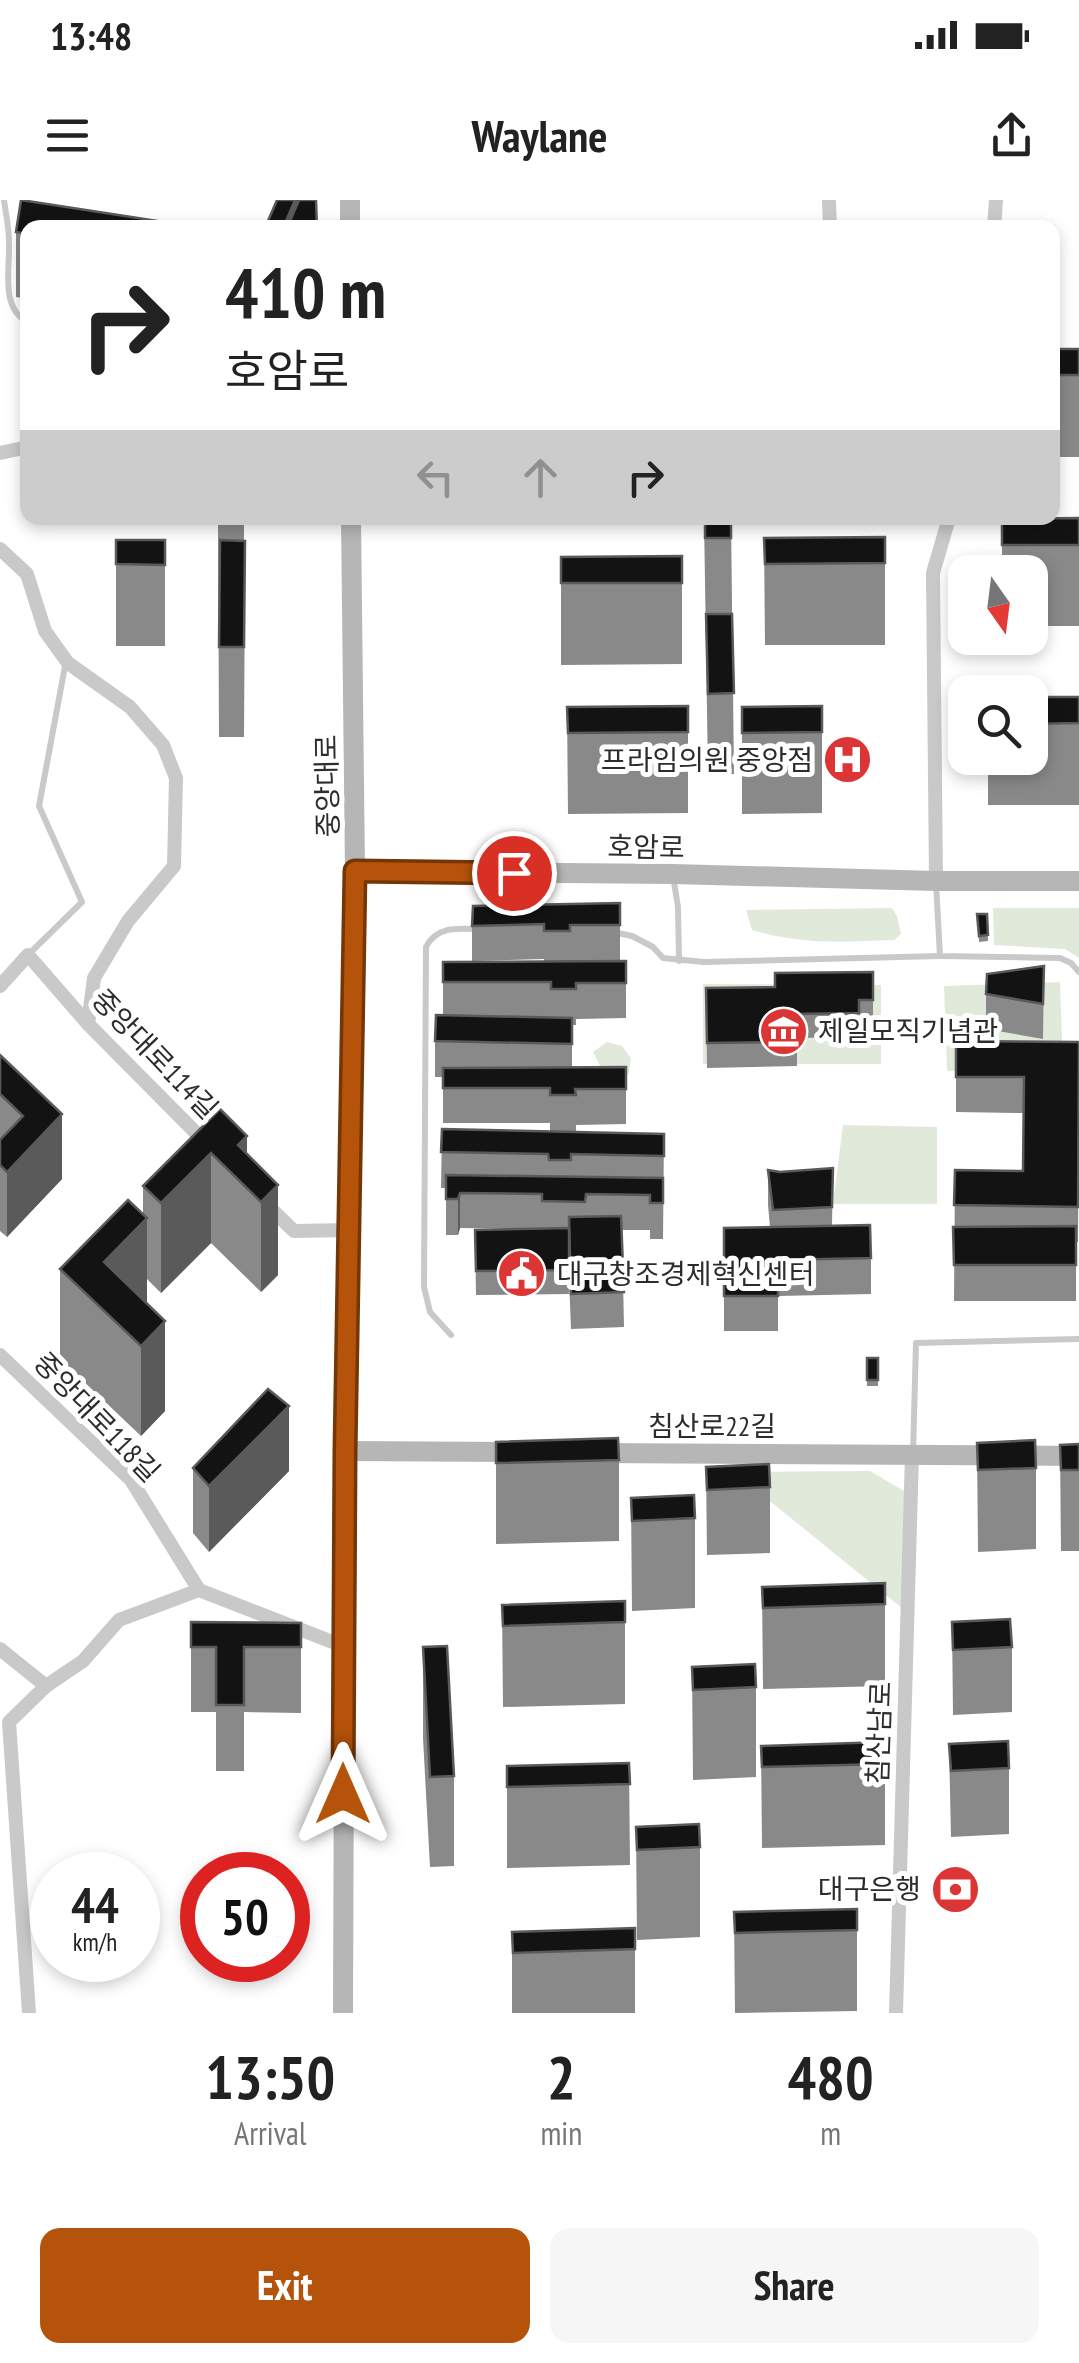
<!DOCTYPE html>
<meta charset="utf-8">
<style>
:root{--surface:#fff;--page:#f6f6f6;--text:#222;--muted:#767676;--accent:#b45309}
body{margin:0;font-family:"PT Sans Narrow","Noto Sans KR",sans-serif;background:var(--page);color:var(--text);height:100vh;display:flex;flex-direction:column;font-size:38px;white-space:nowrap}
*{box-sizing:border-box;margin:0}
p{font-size:32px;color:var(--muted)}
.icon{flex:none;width:55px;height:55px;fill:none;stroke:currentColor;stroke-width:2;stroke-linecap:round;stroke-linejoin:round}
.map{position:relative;height:1813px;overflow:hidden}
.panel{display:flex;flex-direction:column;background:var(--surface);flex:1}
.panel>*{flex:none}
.banner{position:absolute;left:20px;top:20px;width:1040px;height:305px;border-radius:20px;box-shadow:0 5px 15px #0003;background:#fff;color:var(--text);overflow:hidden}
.needle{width:65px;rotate:166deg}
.buttons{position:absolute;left:948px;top:355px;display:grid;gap:20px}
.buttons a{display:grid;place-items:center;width:100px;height:100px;border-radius:20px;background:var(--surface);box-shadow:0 5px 15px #0003;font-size:50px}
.speed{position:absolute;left:30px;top:1652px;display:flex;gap:20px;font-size:50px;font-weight:700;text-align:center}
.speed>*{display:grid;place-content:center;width:130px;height:130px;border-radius:50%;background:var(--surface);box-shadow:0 5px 15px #0003;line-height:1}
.speed small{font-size:25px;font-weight:400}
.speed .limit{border:15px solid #d22;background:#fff;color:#111}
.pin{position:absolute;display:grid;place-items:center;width:85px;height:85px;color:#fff;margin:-42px;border:5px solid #fff;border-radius:50%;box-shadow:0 2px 10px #0007}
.me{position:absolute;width:110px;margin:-55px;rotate:0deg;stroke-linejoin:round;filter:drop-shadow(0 0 8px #0008)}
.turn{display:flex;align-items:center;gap:35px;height:210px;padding:0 40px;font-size:45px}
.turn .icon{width:130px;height:130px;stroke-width:2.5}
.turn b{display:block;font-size:70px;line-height:85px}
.lanes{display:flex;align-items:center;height:95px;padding:0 40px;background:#0003;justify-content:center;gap:50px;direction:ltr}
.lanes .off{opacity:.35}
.eta{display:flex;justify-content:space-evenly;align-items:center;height:170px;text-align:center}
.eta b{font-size:60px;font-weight:600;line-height:70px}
.action{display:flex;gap:20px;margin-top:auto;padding:20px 40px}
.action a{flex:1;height:115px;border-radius:20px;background:var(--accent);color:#fff;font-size:40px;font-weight:600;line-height:115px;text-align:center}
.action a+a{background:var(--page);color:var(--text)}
.status{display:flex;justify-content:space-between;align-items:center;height:70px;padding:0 50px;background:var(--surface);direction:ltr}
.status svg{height:28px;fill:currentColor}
header{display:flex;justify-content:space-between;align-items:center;height:130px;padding:0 40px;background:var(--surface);font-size:45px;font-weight:600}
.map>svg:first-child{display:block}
.green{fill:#e1e9da}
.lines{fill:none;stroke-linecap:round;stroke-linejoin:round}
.lane{stroke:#c9c9c9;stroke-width:6}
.street{stroke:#c9c9c9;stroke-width:14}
.secondary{stroke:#b6b6b6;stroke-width:20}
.wall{fill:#898989}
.shaded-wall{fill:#5a5a5a}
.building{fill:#131313;stroke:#5a5a5a;stroke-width:2.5}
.route-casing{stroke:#753606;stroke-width:25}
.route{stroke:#b45309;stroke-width:18}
.labels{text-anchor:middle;stroke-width:10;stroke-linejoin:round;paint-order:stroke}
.poi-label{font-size:28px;fill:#2c2c2c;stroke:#fff;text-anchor:end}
.street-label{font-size:28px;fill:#2c2c2c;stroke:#fff}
</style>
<div class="status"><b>13:48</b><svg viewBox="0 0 49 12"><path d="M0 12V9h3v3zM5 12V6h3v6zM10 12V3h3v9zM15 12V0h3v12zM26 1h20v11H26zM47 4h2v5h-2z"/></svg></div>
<header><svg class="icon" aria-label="menu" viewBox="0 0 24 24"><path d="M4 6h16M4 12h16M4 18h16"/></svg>Waylane<svg class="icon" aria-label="share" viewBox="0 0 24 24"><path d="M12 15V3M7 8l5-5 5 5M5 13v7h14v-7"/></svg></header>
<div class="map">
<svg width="1079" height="1813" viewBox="0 0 1079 1813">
<rect width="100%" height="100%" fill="#fff"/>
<!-- green -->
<g class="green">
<path d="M892 708 897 716 901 734 894 740C843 742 802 745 752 730L746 710Z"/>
<path d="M993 708H1079V758L1065 749 994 745Z"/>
<path d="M1060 782 1063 867 947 871 944 786Z"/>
<path d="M703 784 881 785V864H703Z"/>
<path d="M607 842 622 846 631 858 629 873 624 878 614 880 600 866 593 852Z"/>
<path d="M843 925 937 927V1004H833Z"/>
<path d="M870 1271 911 1295 908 1413 734 1272Z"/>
</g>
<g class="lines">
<!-- lane -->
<g class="lane">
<path d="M4 0C6 14 9 28 9 42 10 72 0 107 28 123"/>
<path d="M673 676 678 707 679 761"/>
<path d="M936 683 940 756 1060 758 1071 763 1079 772"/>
<path d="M613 732 632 736 653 747 663 758 704 762 940 756"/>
<path d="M29 754 82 702 39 606 66 461"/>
<path d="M451 1135 430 1112 424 1087 426 747C436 727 456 728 475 729"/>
<path d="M913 1254 916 1143 1079 1139"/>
</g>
<!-- street -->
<g class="street">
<path d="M829 0 830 28"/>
<path d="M994 28 996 0"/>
<path d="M0 253 28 247"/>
<path d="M0 349 27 374 45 431 68 463 130 507 163 545 176 578 174 666 128 721 94 778 88 824"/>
<path d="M936 681 933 373 949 318"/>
<path d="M0 786 28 755 88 824 209 946"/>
<path d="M266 1004 294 1031 349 1030"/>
<path d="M0 1155 131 1280 199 1390 343 1446"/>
<path d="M0 1449 46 1486"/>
<path d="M29 1813 9 1522 46 1486 83 1461 119 1420 199 1390"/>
<path d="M896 1813 912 1254"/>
</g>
<!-- secondary -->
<g class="secondary">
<path d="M350 28V0"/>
<path d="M355 671 673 674 936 681H1079"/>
<path d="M345 1251 523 1252"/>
<path d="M592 1253 1079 1256"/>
<path d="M343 1813 345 1251 355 671 351 318"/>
</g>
</g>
<!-- wall -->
<g class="wall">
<path d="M268 21 317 28H268Z"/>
<path d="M28 28V99L16 97V32Z"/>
<rect x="1052" y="149" width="27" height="108"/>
<path d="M218 318H244V537H219Z"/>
<path d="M564 318H685V322L564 323Z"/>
<path d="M704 318H731L734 574 708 575Z"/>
<path d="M1079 318V426H1030V372H1002V319Z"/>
<path d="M885 337V445H765L764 338Z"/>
<rect x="116" y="340" width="49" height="106"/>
<path d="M682 356V464L561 465V357Z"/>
<path d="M1030 497H1079V605H988V558H1030Z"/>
<path d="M688 506V613L568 614 567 507Z"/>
<path d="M822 506V613L742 614V507Z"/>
<path d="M620 703V760L570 762 626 761V818L576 819V825H572V868L626 867V924L576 925V931H550V923H443V877H435V841L443 815V762H544V759L472 761V726Z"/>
<path d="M977 714H987L988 741 979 742Z"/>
<path d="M1044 766 1043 839 986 829V794Z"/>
<path d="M873 772V824H859V837L797 838V866L707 868 706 788 775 787Z"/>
<path d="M956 841 1079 842 1078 1042H1076V1101H954L955 970 1023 971 1024 913 956 912Z"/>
<path d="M0 855 62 979 7 1037 0 1031Z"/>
<path d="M220 909 247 955 278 985V1075L261 1092 211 1043 161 1093 147 1079V1103L165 1211 141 1236 60 1159V1069L143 1015V986Z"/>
<path d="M442 929 664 934 663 1039H650V1030H622L624 1127 571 1129 569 1079V1094L476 1095 475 1030 523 1029 460 1028 458 1035H446V988H441Z"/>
<path d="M833 968 832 1026 871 1058V1094L778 1096V1131H724V1028L770 1027 768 1005V970L780 972Z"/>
<rect x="867" y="1158" width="11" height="28"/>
<path d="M496 1242 619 1260V1341L496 1344Z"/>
<path d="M977 1243 1036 1268V1349L978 1352Z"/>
<path d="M1079 1244V1351H1061L1060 1245Z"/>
<path d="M706 1267 770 1287V1353L707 1355Z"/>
<path d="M193 1268 289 1271 209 1352 193 1333Z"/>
<path d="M631 1298 695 1318V1408L632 1411Z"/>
<path d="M885 1383V1486L763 1489 762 1387Z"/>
<path d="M502 1405 625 1422V1504L503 1507Z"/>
<path d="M191 1422 301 1423V1513L244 1512V1571H216V1512H191Z"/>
<path d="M952 1422 1012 1447V1512L953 1515Z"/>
<path d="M423 1447 454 1576V1666L430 1667 423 1538Z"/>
<path d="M692 1467 756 1487V1577L693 1580Z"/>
<path d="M949 1544 1009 1568V1634L951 1637Z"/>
<path d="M761 1546 885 1564V1645L762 1648Z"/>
<path d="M629 1563 630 1665 507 1668V1566Z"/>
<path d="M636 1627 700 1647V1737L637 1740Z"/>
<path d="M857 1709V1811L735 1813 734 1712Z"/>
<path d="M635 1728V1813H512V1732Z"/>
</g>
<!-- shaded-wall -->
<g class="shaded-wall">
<path d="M295 0H299L288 28H283Z"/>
<path d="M245 341V431L244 537Z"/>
<path d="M62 914V979L7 1037V972Z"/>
<path d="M247 936V989L238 945Z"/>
<path d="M211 953V1043L161 1093V1003Z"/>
<path d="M278 985V1075L261 1092V1002Z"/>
<path d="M460 993V1028L458 1035V999Z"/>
<path d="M147 1018V1108L104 1062Z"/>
<path d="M165 1121V1211L141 1236V1146Z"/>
<path d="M289 1206V1271L209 1352V1286Z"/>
</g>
<!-- building -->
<g class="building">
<path d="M21 0 177 24 176 28H28V34L16 32Z"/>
<path d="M277 0H295L283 28 268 21Z"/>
<path d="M299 0H316L317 28H291L288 26Z"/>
<rect x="226" y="26" width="25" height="2"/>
<rect x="1052" y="149" width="27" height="26"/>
<rect x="705" y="318" width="26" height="20"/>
<path d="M1079 318V345H1002V319Z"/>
<path d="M885 337V363L765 364 764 338Z"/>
<path d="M116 340H165V365L116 364Z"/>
<path d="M220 340 245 341 244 447H219Z"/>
<path d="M682 356V383H561V357Z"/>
<path d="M706 414H732L734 493 708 494Z"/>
<path d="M1030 497H1079V523L1030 524Z"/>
<path d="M688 506V532L568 533 567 507Z"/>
<path d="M822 506V532L742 533V507Z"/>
<path d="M620 703V725H570V731H544V724L472 726 473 706Z"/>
<path d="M977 714H987L988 735 979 736Z"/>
<path d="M626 761V783H576V789H551V782H443V762Z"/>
<path d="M1044 766 1043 804 986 794 987 774Z"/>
<path d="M873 772V800H859V813L797 814V842L707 843 706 788 775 787V773Z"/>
<path d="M436 815 572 818V844L435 841Z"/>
<path d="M956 841 1079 842 1078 1007 954 1005 955 970 1023 971 1024 877H956Z"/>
<path d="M0 855 62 914 7 972 0 965V940L23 916 0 894Z"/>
<path d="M626 867V889H575L576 895H550V888H443V868Z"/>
<path d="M220 909 247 936 238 945 278 985 261 1002 211 953 161 1003 143 986Z"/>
<path d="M442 929 664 934V956L571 954V960H549L548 954 441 952Z"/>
<path d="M833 968 832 1007 773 1010 768 970 780 972Z"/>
<path d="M446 975 663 978V1003H650V995L586 994 585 1002 542 1001V994L460 993 458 999H446Z"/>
<path d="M128 1000 147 1018 104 1062 165 1121 141 1146 60 1069Z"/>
<path d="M621 1016 624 1092 571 1094 569 1017Z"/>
<path d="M870 1025 871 1058 778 1060V1096H724V1028Z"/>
<path d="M1076 1026V1065H954L953 1027Z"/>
<path d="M569 1028V1070L476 1071 475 1030Z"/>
<rect x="867" y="1158" width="11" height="22"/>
<path d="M268 1189 289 1206 209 1286 193 1268Z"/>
<path d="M618 1238 619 1260 496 1263V1242Z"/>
<path d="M1035 1240 1036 1268 978 1270 977 1243Z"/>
<path d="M1079 1244V1270H1061L1060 1245Z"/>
<path d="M769 1264 770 1287 707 1290 706 1267Z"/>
<path d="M694 1295 695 1318 632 1321 631 1298Z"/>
<path d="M885 1383V1404L763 1408 762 1387Z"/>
<path d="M625 1401V1422L503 1426 502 1405Z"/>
<path d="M1010 1419 1012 1447 953 1450 952 1422Z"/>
<path d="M191 1422 301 1423V1447H244V1505H216V1447H191Z"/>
<path d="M447 1446 454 1576 430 1577 423 1447Z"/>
<path d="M755 1464 756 1487 693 1490 692 1467Z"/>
<path d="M1008 1541 1009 1568 951 1571 949 1544Z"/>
<path d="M884 1542 885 1564 762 1567 761 1546Z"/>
<path d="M629 1563 630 1584 507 1587V1566Z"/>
<path d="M699 1624 700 1647 637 1650 636 1627Z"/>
<path d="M857 1709V1730L735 1733 734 1712Z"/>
<path d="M635 1728V1749L513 1753 512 1732Z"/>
</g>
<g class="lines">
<defs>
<path id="route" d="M343 1594 345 1251 355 671 514 673"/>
</defs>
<!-- route casing -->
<use href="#route" class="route-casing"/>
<!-- route -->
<use href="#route" class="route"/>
</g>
<!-- icons -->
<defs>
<symbol id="hospital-disc" viewBox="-11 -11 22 22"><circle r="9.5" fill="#dc3536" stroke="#fff"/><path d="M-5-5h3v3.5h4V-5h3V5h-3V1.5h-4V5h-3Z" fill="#fff"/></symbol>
<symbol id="museum-disc" viewBox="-11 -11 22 22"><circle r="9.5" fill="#dc3536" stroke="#fff"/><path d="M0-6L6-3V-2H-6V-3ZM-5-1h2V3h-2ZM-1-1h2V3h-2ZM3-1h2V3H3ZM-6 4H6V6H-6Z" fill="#fff"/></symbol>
<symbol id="civic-disc" viewBox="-11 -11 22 22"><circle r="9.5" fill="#dc3536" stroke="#fff"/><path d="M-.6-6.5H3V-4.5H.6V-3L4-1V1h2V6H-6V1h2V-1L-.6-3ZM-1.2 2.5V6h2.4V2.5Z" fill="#fff"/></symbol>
<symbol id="bank-disc" viewBox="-11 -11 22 22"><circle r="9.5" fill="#dc3536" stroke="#fff"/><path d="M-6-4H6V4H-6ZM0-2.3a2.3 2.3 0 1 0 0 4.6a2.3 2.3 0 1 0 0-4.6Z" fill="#fff"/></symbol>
</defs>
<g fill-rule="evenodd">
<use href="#hospital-disc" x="820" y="532" width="55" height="55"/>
<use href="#museum-disc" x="756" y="804" width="55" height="55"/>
<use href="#civic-disc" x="494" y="1046" width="55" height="55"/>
<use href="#bank-disc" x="928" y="1662" width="55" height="55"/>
</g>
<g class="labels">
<!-- poi labels -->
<g class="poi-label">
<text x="813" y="570">프라임의원 중앙점</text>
<text x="818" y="841" text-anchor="start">제일모직기념관</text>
<text x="557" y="1084" text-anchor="start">대구창조경제혁신센터</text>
<text x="921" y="1699">대구은행</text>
</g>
<!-- street labels -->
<g class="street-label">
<text transform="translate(327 586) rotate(-91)" y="10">중앙대로</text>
<text transform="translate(646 647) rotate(1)" y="10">호암로</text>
<text transform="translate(155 854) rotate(46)" y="10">중앙대로114길</text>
<text transform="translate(97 1217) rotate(46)" y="10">중앙대로118길</text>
<text x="712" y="1236">침산로22길</text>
<text transform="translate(879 1533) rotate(-88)" y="10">침산남로</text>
</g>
</g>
</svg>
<div class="buttons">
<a><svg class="needle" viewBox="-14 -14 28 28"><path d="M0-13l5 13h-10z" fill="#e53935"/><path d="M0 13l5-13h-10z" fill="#767676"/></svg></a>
<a><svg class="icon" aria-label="search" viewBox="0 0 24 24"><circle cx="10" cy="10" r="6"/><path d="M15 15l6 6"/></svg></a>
</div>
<div class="speed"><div>44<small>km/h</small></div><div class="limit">50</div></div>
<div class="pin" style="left:514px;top:673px;background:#d93025"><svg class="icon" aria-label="arrive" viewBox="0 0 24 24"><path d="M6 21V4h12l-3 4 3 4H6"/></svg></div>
<svg class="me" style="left:343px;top:1594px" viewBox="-20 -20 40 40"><path d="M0-17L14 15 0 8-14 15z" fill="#b45309" stroke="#fff" stroke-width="4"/></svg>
<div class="banner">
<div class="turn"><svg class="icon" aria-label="right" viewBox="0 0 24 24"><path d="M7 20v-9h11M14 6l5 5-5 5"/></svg><div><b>410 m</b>호암로</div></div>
<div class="lanes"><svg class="icon off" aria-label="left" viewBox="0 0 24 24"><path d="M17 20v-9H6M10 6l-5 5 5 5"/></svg><svg class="icon off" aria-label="ahead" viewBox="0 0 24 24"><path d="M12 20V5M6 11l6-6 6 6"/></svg><svg class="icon" aria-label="right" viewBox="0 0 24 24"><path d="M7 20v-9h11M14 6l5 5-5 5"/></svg></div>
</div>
</div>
<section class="panel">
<div class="eta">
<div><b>13:50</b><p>Arrival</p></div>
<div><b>2</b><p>min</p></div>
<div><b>480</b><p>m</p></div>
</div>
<div class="action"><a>Exit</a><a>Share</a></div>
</section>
